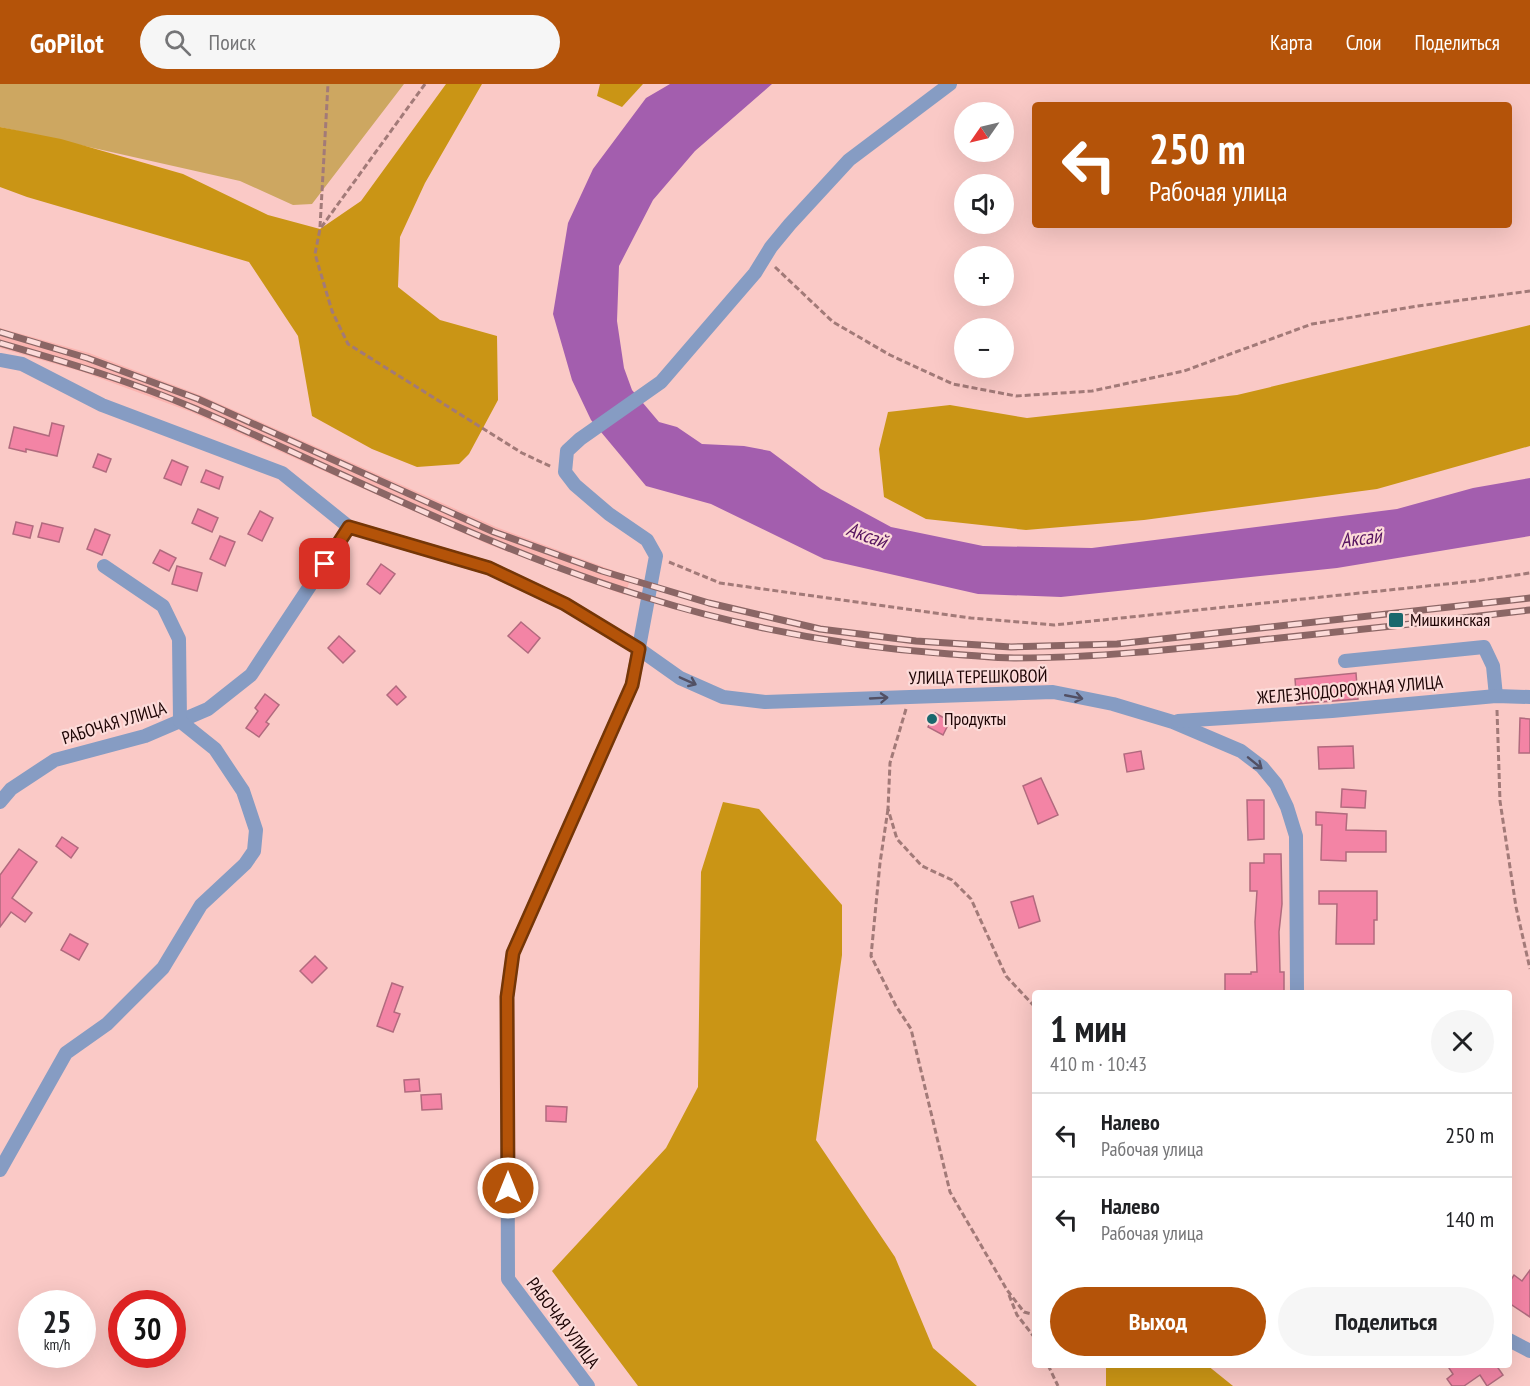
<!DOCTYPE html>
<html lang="ru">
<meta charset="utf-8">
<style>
:root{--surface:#fff;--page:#f6f6f6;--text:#202124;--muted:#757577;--line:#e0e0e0;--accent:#b45309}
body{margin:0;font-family:"PT Sans Narrow",sans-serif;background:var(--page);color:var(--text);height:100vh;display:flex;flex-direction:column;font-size:22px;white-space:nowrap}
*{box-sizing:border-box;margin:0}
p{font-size:20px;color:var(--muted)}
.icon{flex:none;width:33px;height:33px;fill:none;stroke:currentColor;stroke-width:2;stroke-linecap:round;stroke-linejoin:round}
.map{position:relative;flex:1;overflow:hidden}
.panel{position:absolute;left:1032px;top:906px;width:480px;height:378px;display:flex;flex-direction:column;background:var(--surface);border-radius:6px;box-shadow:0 6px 24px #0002}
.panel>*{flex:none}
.top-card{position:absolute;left:1032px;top:18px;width:480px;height:126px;border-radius:6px;box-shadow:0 6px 24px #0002;background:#b45309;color:#fff;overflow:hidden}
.needle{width:39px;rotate:236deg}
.fabs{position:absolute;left:954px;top:18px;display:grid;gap:12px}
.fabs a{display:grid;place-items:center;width:60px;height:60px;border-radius:50%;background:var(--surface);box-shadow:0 6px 24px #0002;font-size:30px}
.speed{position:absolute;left:18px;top:1206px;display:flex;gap:12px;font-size:30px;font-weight:700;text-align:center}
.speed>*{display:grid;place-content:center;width:78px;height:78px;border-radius:50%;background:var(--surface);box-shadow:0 6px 24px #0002;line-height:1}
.speed small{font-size:15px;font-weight:400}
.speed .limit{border:9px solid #d22;background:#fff;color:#111}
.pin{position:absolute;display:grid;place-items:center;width:51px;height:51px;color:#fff;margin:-26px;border-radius:12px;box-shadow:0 3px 9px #0006}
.me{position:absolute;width:66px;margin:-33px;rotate:0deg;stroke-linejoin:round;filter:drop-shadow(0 0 4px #0008)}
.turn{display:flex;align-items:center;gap:21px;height:126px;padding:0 18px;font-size:27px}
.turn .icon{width:78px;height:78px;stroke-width:2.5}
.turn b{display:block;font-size:42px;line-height:51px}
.round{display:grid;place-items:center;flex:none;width:63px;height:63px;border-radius:32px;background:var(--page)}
.head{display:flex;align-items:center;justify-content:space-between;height:102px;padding:0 18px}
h1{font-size:36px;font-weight:600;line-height:45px}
.primary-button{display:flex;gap:12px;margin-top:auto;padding:12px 18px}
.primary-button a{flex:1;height:69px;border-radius:36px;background:var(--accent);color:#fff;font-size:24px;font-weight:600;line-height:69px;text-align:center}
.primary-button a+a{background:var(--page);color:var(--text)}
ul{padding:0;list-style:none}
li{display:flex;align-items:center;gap:18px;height:84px;padding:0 18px;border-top:2px solid var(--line)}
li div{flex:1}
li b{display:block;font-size:22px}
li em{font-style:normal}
header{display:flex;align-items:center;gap:36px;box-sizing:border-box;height:84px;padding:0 30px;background:var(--accent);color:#fff}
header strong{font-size:28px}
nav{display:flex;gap:33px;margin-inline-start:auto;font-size:21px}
.search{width:420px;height:54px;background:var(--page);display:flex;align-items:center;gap:15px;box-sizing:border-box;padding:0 21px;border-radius:33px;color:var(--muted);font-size:22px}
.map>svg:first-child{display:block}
.built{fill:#fbb5b1}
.green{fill:#cda761}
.forest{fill:#ca9515}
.water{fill:#a35eae}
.building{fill:#f384a5;stroke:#b16a7e;stroke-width:1.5}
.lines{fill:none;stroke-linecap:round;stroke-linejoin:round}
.path{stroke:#a27a78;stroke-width:3;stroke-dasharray:6 3;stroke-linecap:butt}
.minor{stroke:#869cc3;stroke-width:14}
.rail-casing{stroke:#8b6665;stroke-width:7}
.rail{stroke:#fcdbd9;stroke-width:4.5;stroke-dasharray:14;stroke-linecap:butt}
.oneway{stroke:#525064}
.route-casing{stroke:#753606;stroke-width:15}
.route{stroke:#b45309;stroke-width:10}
.poi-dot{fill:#1b686d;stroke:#fcdbd9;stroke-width:2}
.labels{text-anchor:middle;stroke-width:4.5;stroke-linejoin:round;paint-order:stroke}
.poi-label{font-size:18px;fill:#1e0505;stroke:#fcdbd9;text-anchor:start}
.street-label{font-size:18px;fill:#1e0505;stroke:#fcdbd9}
.water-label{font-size:20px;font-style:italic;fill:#55135f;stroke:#fcdbd9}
</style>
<header>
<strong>GoPilot</strong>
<div class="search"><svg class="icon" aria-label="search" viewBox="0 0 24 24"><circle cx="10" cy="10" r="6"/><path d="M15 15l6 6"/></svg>Поиск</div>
<nav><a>Карта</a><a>Слои</a><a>Поделиться</a></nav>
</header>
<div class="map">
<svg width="1530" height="1302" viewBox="0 0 1530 1302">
<rect width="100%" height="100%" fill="#fac9c6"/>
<!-- built -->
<path class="built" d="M0 244 89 269 200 311 496 443 631 493 625 511 490 461 191 328 83 288 0 264Z"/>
<!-- green -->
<path class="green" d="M0 0H404L312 120 293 121 240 97 0 43Z"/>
<!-- forest -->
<g class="forest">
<path d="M446 0H482L425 99 400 153 398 203 440 236 497 252 498 316 469 370 459 380 417 383 372 365 312 332 298 252 249 178 27 113 0 103V43L61 55 183 90 268 131 320 145 361 117Z"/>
<path d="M600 0H643L622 23 597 12Z"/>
<path d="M1530 241V362L1377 405 1144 436 1026 446 926 435 884 413 879 365 888 328 950 321 1027 334 1237 311Z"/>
<path d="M723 718 759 725 842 821V871L816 1056 895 1173 933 1264 977 1302H638L552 1187 666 1064 698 1003 701 788Z"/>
<path d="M1106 1281H1207L1233 1302H1106Z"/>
</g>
<!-- water -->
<path class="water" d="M670 0H772L695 67 653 116 619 182 617 237 624 284 632 306 659 338 677 343 702 360 744 362 770 367 821 405 891 443 983 462 1092 464 1397 425 1473 404 1530 394V452L1337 484 1061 513 978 510 824 475 711 420 646 402 591 336 572 296 553 230 568 139 593 85 646 14Z"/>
<!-- building -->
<g class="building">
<path d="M52 339 64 342 57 372 26 365V368L9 364 14 343 49 352Z"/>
<path d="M98 370 111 375 106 388 93 383Z"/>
<path d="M172 376 188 383 181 401 164 394Z"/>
<path d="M206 386 223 393 219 405 201 398Z"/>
<path d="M198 425 218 434 212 448 192 439Z"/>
<path d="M260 427 273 434 262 457 248 450Z"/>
<path d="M16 438 33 442 30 454 13 450Z"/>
<path d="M42 439 63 444 59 458 38 453Z"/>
<path d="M95 445 110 451 102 471 87 465Z"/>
<path d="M220 452 235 458 225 482 210 475Z"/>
<path d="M160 466 176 474 169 487 153 479Z"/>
<path d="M381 480 395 490 380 510 367 500Z"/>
<path d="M177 482 202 489 197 507 172 500Z"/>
<path d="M521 538 540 554 528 569 508 552Z"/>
<path d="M339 552 355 567 343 579 328 564Z"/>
<path d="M1356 589 1358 615 1297 620 1295 595Z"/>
<path d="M396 602 406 613 397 621 387 611Z"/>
<path d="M265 610 279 621 266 638 269 640 259 653 246 644 258 627 255 624Z"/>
<path d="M935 629 950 637 943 651 928 643Z"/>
<path d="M1520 634 1530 635V669H1519Z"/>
<path d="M1353 662 1354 684 1319 685 1318 663Z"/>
<path d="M1141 667 1144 685 1127 688 1124 670Z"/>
<path d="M1041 694 1058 731 1038 740 1023 702Z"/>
<path d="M1342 705 1366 707 1365 724 1341 723Z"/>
<path d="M1247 716H1264V755L1248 756Z"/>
<path d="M1316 728 1347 730 1346 746 1386 747V768H1346V777L1321 776 1322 741H1316Z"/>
<path d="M62 753 78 764 71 774 56 762Z"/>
<path d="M19 765 37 778 12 814 32 829 25 838 11 828 0 843V791Z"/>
<path d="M1264 770H1281L1282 820 1279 848 1280 888H1284V907H1225V890H1251V888H1257L1255 838 1257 807H1250V779H1264Z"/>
<path d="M1319 807H1377V836H1374V860H1336L1337 820H1319Z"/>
<path d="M1033 812 1040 837 1019 844 1011 818Z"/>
<path d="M70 850 88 860 79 876 61 866Z"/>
<path d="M315 872 327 884 312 899 300 887Z"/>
<path d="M392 899 403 903 394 928 400 930 393 948 377 942Z"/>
<path d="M419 995 420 1007 405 1008 404 996Z"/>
<path d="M441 1010 442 1025 422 1026 421 1011Z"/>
<path d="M546 1022 567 1023 566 1038 546 1037Z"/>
<path d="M1530 1186V1233L1509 1219V1199L1514 1191 1522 1197Z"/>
<path d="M1447 1281H1496L1503 1291 1487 1302 1480 1291 1464 1302H1452L1447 1295 1453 1290Z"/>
</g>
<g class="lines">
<!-- path -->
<g class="path">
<path d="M425 0 320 145 315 170 332 227 348 260 522 369 552 383"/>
<path d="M320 143 328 0"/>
<path d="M775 183 833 238 890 271 953 300 1016 312 1092 307 1184 287 1312 240 1418 222 1530 207"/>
<path d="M669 478 720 499 971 534 1054 541 1475 497 1530 489"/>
<path d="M906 625 890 679 888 725 897 755 922 782 952 796 971 815 1006 892 1035 923"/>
<path d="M1497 626 1500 717 1516 823 1530 885"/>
<path d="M888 725 880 779 871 872 896 922 911 945 950 1108 1007 1206 1024 1228 1035 1231"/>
<path d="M1009 1211 1017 1231 1035 1254"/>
<path d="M1048 1281 1058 1302"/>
</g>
<!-- minor -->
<g class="minor">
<path d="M0 276 22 280 102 321 282 389 349 443 489 484 565 520 639 565 680 594 723 613 765 618 1053 608 1113 620 1173 638 1241 667 1262 683 1276 700 1287 723 1296 752 1297 909"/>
<path d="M1345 577 1484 563 1493 582 1496 612"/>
<path d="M1178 637 1332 627 1496 612 1530 613"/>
<path d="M0 718 11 705 55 676 145 652 208 625 251 591 349 443"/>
<path d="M0 1086 66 969 107 940 163 884 201 821 245 780 254 767 256 746 243 707 215 665 180 637 179 555 163 522 104 482"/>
<path d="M1509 1256 1530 1267"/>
<path d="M588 1302 508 1195 507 913 513 869 632 601 656 472 647 456 609 430 575 401 565 388 567 367 580 355 661 298 755 189 771 163 790 140 849 76 950 0"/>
</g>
<defs>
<g id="rail">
<path d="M0 248 87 274 198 315 494 448 602 487 709 519 820 545 916 557 1011 563 1117 560 1530 514"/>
<path d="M0 259C66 278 133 298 196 325 345 389 490 466 645 513 744 544 847 563 950 570 971 571 993 574 1014 574 1096 574 1178 565 1260 556 1350 547 1440 537 1530 526"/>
</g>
</defs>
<!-- rail casing -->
<use href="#rail" class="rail-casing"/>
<!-- rail -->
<use href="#rail" class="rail"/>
</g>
<!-- one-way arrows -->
<defs><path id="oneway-shaft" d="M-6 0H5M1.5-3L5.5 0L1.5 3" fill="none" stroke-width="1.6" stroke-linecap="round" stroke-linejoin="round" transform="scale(1.5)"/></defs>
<g class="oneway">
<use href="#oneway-shaft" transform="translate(688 597) rotate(24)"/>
<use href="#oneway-shaft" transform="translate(1074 613) rotate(11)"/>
<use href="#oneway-shaft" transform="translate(879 614) rotate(-3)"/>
<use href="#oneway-shaft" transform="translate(1255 679) rotate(39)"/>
</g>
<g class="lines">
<defs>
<path id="route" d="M325 480 349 443 489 484 565 520 639 565 632 601 513 869 507 913 508 1104"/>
</defs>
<!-- route casing -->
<use href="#route" class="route-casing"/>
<!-- route -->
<use href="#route" class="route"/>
</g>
<!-- markers -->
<g class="poi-dot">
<rect x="1388" y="528" width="16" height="16" rx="3"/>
<circle cx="932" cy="635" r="6"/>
</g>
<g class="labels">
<!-- poi labels -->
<g class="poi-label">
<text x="1410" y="542">Мишкинская</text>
<text x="944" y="641">Продукты</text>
</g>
<!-- street labels -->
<g class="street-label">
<text transform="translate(978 593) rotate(-1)" y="6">УЛИЦА ТЕРЕШКОВОЙ</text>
<text transform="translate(1350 606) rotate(-5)" y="6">ЖЕЛЕЗНОДОРОЖНАЯ УЛИЦА</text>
<text transform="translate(114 639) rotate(-17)" y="6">РАБОЧАЯ УЛИЦА</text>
<text transform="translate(563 1239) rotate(53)" y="6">РАБОЧАЯ УЛИЦА</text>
</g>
<!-- water labels -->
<g class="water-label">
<text transform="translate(867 451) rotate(20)" y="7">Аксай</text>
<text transform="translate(1361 454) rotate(-7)" y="7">Аксай</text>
</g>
</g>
</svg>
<div class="fabs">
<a><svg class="needle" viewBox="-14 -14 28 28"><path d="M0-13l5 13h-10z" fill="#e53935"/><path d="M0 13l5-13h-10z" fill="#757577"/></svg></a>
<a><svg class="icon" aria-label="sound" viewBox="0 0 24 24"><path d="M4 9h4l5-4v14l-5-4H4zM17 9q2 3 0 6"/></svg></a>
<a>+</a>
<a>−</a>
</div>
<div class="speed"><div>25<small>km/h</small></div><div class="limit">30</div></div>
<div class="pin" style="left:325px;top:480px;background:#d93025"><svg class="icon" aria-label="arrive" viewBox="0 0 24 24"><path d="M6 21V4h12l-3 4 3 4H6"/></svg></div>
<svg class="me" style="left:508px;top:1104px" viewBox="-20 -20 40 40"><circle r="17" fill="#b45309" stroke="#fff" stroke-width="3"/><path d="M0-11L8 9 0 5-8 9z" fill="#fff"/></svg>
<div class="top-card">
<div class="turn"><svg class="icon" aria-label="left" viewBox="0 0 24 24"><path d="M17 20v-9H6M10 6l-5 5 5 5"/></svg><div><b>250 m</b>Рабочая улица</div></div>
</div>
<section class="panel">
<div class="head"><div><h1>1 мин</h1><p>410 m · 10:43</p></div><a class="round"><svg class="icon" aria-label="close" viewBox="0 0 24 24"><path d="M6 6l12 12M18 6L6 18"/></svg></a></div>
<ul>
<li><svg class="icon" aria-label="left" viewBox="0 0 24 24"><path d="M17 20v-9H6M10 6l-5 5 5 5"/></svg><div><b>Налево</b><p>Рабочая улица</p></div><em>250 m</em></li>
<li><svg class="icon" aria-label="left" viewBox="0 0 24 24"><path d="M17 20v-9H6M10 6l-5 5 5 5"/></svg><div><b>Налево</b><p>Рабочая улица</p></div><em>140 m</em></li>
</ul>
<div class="primary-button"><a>Выход</a><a>Поделиться</a></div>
</section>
</div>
